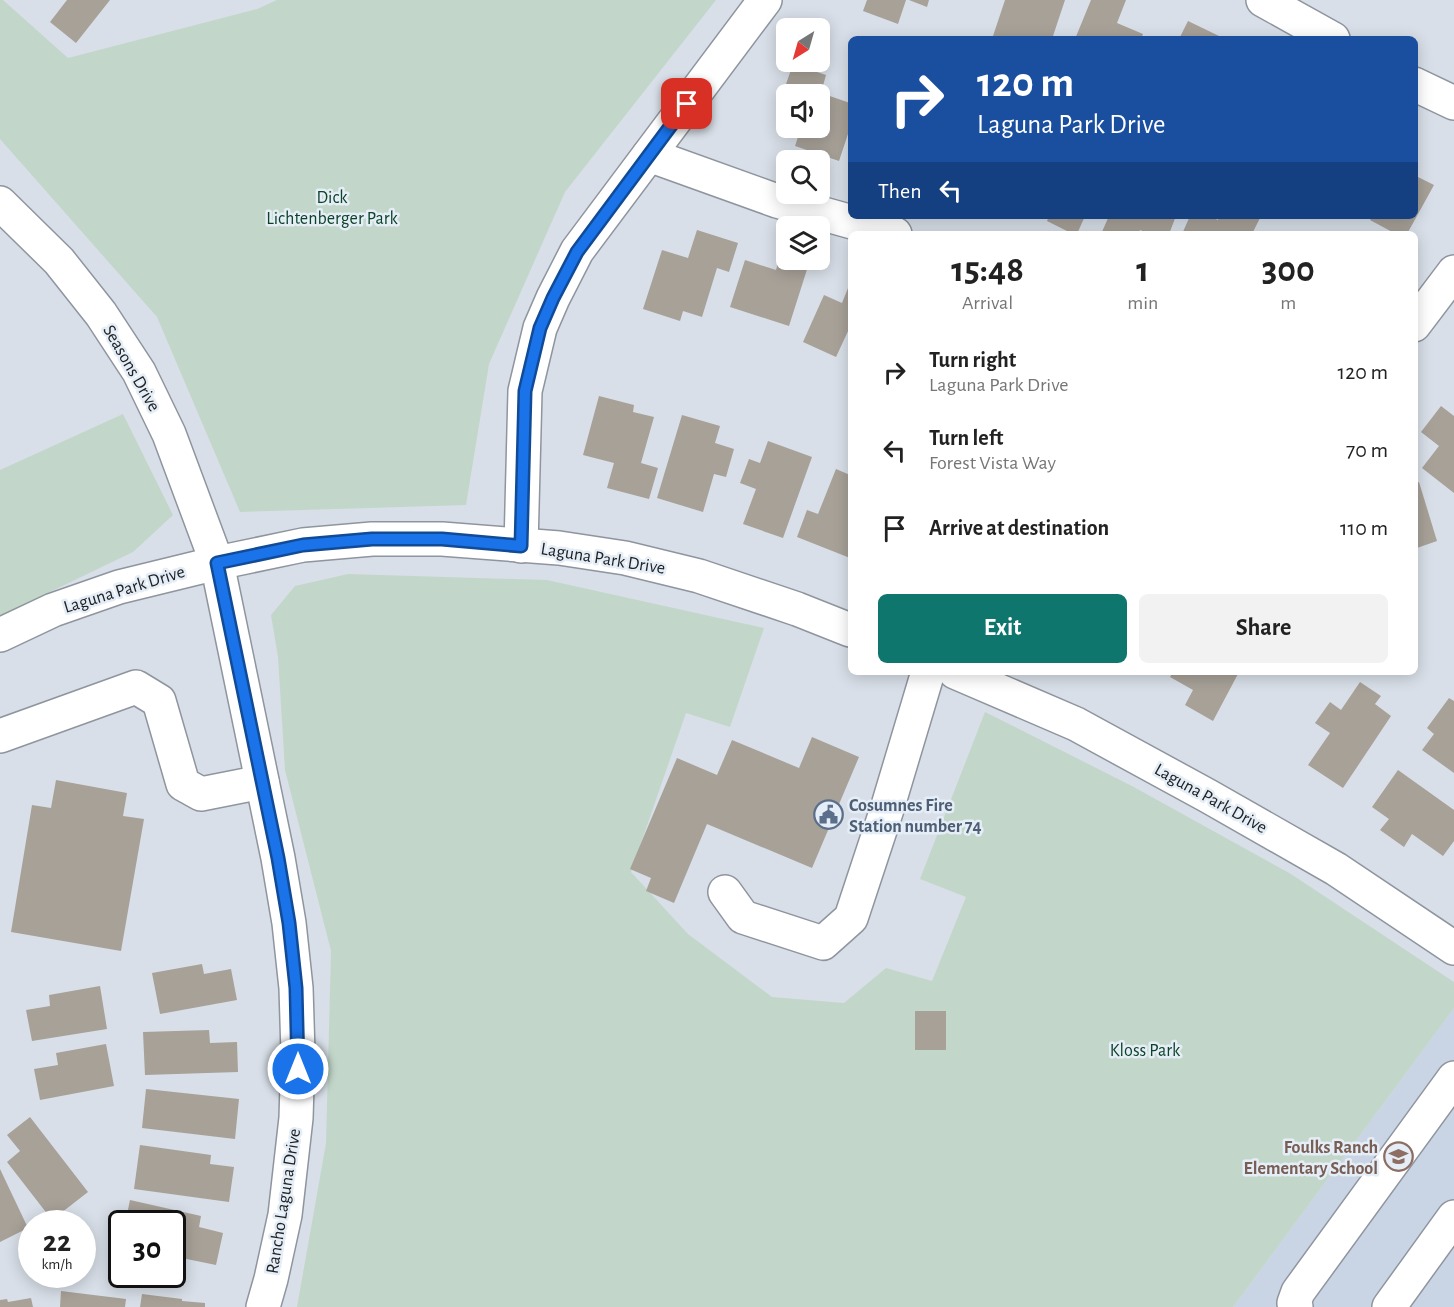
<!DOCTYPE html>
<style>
:root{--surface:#fff;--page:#f2f2f2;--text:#222;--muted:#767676;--accent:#0f766e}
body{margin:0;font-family:"Alegreya Sans",sans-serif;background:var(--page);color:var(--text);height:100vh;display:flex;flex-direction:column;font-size:22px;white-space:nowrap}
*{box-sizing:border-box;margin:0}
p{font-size:20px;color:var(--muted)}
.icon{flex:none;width:33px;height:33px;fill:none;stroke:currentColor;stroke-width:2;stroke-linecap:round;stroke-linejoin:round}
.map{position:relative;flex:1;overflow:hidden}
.side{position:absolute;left:848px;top:231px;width:570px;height:444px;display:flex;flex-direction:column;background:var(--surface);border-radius:9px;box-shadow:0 3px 15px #0003}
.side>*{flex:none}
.hud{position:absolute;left:848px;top:36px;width:570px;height:183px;border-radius:9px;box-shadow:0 3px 15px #0003;background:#1a4fa0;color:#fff;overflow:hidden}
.needle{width:39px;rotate:217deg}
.controls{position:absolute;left:776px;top:18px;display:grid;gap:12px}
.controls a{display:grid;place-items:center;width:54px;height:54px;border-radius:9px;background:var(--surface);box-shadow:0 3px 15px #0003;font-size:30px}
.speed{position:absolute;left:18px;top:1210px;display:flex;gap:12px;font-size:30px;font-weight:700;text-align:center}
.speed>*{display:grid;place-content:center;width:78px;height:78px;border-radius:50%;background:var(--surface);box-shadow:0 3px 15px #0003;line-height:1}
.speed small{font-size:15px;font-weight:400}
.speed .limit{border:3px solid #111;border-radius:9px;background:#fff;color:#111}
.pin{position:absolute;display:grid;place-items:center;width:51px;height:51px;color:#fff;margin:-26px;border-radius:12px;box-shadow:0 3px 9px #0006}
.me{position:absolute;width:66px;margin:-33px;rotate:0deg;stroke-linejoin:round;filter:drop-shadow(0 0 4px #0008)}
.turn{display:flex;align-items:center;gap:21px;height:126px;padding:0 30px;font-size:27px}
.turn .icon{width:78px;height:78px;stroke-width:2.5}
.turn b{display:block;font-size:42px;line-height:51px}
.then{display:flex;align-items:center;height:57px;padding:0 30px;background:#0003;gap:12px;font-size:22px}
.eta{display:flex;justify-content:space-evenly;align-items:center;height:102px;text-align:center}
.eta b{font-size:36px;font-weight:700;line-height:42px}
.button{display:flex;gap:12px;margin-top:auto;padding:12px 30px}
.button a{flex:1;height:69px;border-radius:9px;background:var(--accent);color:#fff;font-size:24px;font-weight:700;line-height:69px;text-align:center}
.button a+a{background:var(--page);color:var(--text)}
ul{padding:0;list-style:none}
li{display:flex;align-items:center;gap:18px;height:78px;padding:0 30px}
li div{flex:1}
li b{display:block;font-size:22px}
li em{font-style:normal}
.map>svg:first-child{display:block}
.built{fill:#c9d5e4}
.green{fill:#c2d7c9}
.building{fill:#a7a198}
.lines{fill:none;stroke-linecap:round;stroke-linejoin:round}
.minor-casing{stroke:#8f959e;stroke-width:36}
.minor{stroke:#fff;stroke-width:33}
.route-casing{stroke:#114b97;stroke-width:15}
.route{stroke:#1a73e8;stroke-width:10}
.labels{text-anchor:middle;stroke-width:5;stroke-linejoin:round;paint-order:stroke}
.park-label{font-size:18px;fill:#0b4328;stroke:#e5edf6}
.street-label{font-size:18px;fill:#202326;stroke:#e5edf6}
.service-label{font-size:18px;font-weight:bold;fill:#4e5e75;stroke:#e5edf6;text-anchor:start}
.education-label{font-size:18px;font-weight:bold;fill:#785e54;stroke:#e5edf6;text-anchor:end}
</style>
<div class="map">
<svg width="1454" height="1307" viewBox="0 0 1454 1307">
<rect width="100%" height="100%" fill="#d8dfe8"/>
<!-- built -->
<path class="built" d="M1454 1008V1307H1233Z"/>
<!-- green -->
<g class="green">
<path d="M0 0H3L68 58 257 9 277 0H716L565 192 489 364 466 505 240 512 157 317 0 139Z"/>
<path d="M123 414 173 515 133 552 0 616V470Z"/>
<path d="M348 574 547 580 764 628 730 727 686 713 631 872 688 934 772 997 844 1003 886 968 932 981 966 897 920 879 985 712 1132 786 1291 874 1454 982V1008L1233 1307H297L326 1143 331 951 285 770 278 657 271 615 295 586Z"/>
</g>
<!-- building -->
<g class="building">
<path d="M67 0H110L76 43 50 22Z"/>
<path d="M867 0H906L898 24 863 11Z"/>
<path d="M909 0H929L927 7Z"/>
<path d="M1005 0H1065L1052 39H992Z"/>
<path d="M1091 0H1126L1117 23 1143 34 1141 39H1075Z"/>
<path d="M1188 21 1219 36 1217 39H1179Z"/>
<path d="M793 64 826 75 821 93 850 103V128L839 161 795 146 801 128H819V94H786V116L776 113Z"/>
<path d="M1414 175 1434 185 1407 234H1396L1370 220 1373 216H1414Z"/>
<path d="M1049 216H1085L1077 234H1073L1047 221Z"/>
<path d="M1109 216H1176L1169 234H1150L1140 230 1138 234H1101Z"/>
<path d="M1190 216H1209L1218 220 1219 216H1261L1252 234H1182Z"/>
<path d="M697 230 738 243 729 272 717 268 702 317 683 311 680 321 643 309 662 250 688 258Z"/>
<path d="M782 251 786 252V260H810L789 326 730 307 745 260 776 270Z"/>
<path d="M850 283V330L849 329 836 357 803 342 824 295 842 303Z"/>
<path d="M599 396 634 405 633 412 654 417 641 463 658 468 649 499 607 488 614 463 583 455Z"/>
<path d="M1441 406 1454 416V493L1422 468 1439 446 1421 432Z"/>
<path d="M682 415 720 426 715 443 734 449 726 477 714 474 703 512 657 498Z"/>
<path d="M768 441 812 457 783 538 743 524 756 489 740 483 749 459 760 463Z"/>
<path d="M836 469 850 475V558L797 537 807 510 818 514Z"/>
<path d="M1419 482 1437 541 1414 549V484Z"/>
<path d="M1173 672H1239L1213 721 1185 705 1193 690 1170 677Z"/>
<path d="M1360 682 1381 696 1375 704 1391 716 1343 788 1308 765 1330 733 1315 723 1330 702 1341 710Z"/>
<path d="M1449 698 1454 701V773L1422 750 1434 734 1427 728Z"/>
<path d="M812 737 859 757 812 868 707 824 674 903 646 891 651 878 630 869 677 758 717 775 732 740 799 768Z"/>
<path d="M1398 770 1454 810V841L1443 856 1412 834 1404 847 1380 830 1389 819 1372 807Z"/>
<path d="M56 780 127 793 123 816 144 819 121 951 11 932 32 805 51 808Z"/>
<path d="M202 964 204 974 231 969 237 1000 160 1014 152 973Z"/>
<path d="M100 986 107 1029 32 1041 26 1010 50 1006 49 995Z"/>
<rect x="915" y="1011" width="31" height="39"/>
<path d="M209 1030 210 1043 237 1042 238 1072 145 1075 143 1032Z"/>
<path d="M106 1044 114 1086 40 1100 34 1069 58 1065 56 1053Z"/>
<path d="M146 1089 239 1099 235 1139 142 1128Z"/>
<path d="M30 1117 88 1192 52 1220 7 1162 20 1151 7 1135Z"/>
<path d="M140 1145 211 1155 210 1164 234 1167 229 1202 134 1189Z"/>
<path d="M0 1169 28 1228 0 1242Z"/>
<path d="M130 1200 201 1216 199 1227 223 1233 216 1265 172 1256V1224H125Z"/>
<path d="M61 1291 126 1299 125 1307H60Z"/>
<path d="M142 1294 182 1299V1301L205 1303V1307H140Z"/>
<path d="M31 1298 33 1307H0V1300L7 1299 8 1302Z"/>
</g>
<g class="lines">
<defs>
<g id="minor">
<path d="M1263 0 1333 39"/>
<path d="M1414 84 1454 103"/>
<path d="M649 155 777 201 895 234"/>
<path d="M0 203 59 261 101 314 139 372 169 434 217 563 278 858 289 923 296 988 298 1053 296 1118 285 1215 271 1279 263 1307"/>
<path d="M1414 325 1454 272"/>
<path d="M521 546 525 391 540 328 553 298 577 251 765 0"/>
<path d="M0 635 53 610 119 587 217 563 303 545 372 539H442L559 548 625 558 699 576 797 609 850 630"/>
<path d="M955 672 1076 724 1208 796 1336 869 1454 948"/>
<path d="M0 736 136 687 159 701 183 784 201 794 262 782"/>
<path d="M725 892 743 917 823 943 851 918 887 809 928 672"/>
<path d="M1296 1307 1294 1303 1298 1292 1454 1078"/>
<path d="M1389 1307 1454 1217"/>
</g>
</defs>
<!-- minor casing -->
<use href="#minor" class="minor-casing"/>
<!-- minor -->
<use href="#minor" class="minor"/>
</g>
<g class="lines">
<defs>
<path id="route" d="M298 1069 296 988 289 923 278 858 217 563 303 545 372 539H442L521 546 525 391 540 328 553 298 577 252 687 104"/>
</defs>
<!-- route casing -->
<use href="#route" class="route-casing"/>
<!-- route -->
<use href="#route" class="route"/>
</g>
<!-- icons -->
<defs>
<symbol id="civic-ring" viewBox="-11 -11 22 22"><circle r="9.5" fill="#e5edf6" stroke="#5c6f8a" stroke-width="1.5"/><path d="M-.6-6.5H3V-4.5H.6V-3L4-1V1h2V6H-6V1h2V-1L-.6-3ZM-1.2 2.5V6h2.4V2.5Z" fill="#5c6f8a"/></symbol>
<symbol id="school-ring" viewBox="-11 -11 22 22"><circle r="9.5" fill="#e5edf6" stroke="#8d6e63" stroke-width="1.5"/><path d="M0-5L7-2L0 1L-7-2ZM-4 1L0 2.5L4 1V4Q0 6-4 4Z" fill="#8d6e63"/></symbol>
</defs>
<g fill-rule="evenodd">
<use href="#civic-ring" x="812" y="798" width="33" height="33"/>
<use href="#school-ring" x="1382" y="1140" width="33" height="33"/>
</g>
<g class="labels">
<!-- park labels -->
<g class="park-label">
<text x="332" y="203">Dick<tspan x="332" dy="21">Lichtenberger Park</tspan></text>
<text x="1145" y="1056">Kloss Park</text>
</g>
<!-- street labels -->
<g class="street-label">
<text transform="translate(132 368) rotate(60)" y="6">Seasons Drive</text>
<text transform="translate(603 558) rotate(9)" y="6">Laguna Park Drive</text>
<text transform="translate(124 589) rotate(-17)" y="6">Laguna Park Drive</text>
<text transform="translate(1211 798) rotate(29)" y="6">Laguna Park Drive</text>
<text transform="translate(283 1201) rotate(-81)" y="6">Rancho Laguna Drive</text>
</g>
<!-- service labels -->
<g class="service-label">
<text x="849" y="811">Cosumnes Fire<tspan x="849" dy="21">Station number 74</tspan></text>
</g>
<!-- education labels -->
<g class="education-label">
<text x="1378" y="1153">Foulks Ranch<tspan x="1378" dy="21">Elementary School</tspan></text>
</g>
</g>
</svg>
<div class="controls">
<a><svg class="needle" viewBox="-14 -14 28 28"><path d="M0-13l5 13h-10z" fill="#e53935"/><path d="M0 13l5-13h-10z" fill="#767676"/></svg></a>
<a><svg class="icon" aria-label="sound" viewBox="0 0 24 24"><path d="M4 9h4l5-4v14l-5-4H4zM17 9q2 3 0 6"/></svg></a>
<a><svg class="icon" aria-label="search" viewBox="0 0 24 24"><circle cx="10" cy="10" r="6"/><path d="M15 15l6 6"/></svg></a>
<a><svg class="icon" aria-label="layers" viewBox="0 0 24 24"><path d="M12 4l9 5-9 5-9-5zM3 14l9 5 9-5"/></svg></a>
</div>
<div class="speed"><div>22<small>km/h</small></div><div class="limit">30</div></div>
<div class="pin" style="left:687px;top:104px;background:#d93025"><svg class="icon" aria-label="arrive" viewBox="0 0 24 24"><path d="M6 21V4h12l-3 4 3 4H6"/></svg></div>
<svg class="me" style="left:298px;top:1069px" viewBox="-20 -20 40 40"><circle r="17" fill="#1a73e8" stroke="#fff" stroke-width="3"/><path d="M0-11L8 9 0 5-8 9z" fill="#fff"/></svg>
<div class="hud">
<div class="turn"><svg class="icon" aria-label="right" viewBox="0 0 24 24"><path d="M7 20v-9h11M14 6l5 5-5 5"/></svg><div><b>120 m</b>Laguna Park Drive</div></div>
<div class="then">Then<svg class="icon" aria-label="left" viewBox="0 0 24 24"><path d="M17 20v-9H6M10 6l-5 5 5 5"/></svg></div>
</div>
<section class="side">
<div class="eta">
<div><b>15:48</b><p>Arrival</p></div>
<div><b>1</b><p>min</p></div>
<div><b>300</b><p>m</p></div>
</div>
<ul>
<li><svg class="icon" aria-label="right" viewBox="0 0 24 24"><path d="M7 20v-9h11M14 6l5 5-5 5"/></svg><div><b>Turn right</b><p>Laguna Park Drive</p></div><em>120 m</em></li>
<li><svg class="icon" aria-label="left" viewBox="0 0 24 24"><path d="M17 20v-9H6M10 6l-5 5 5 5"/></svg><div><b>Turn left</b><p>Forest Vista Way</p></div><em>70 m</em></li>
<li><svg class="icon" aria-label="arrive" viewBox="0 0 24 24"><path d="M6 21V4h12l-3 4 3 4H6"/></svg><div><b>Arrive at destination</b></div><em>110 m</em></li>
</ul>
<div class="button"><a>Exit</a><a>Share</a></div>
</section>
</div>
